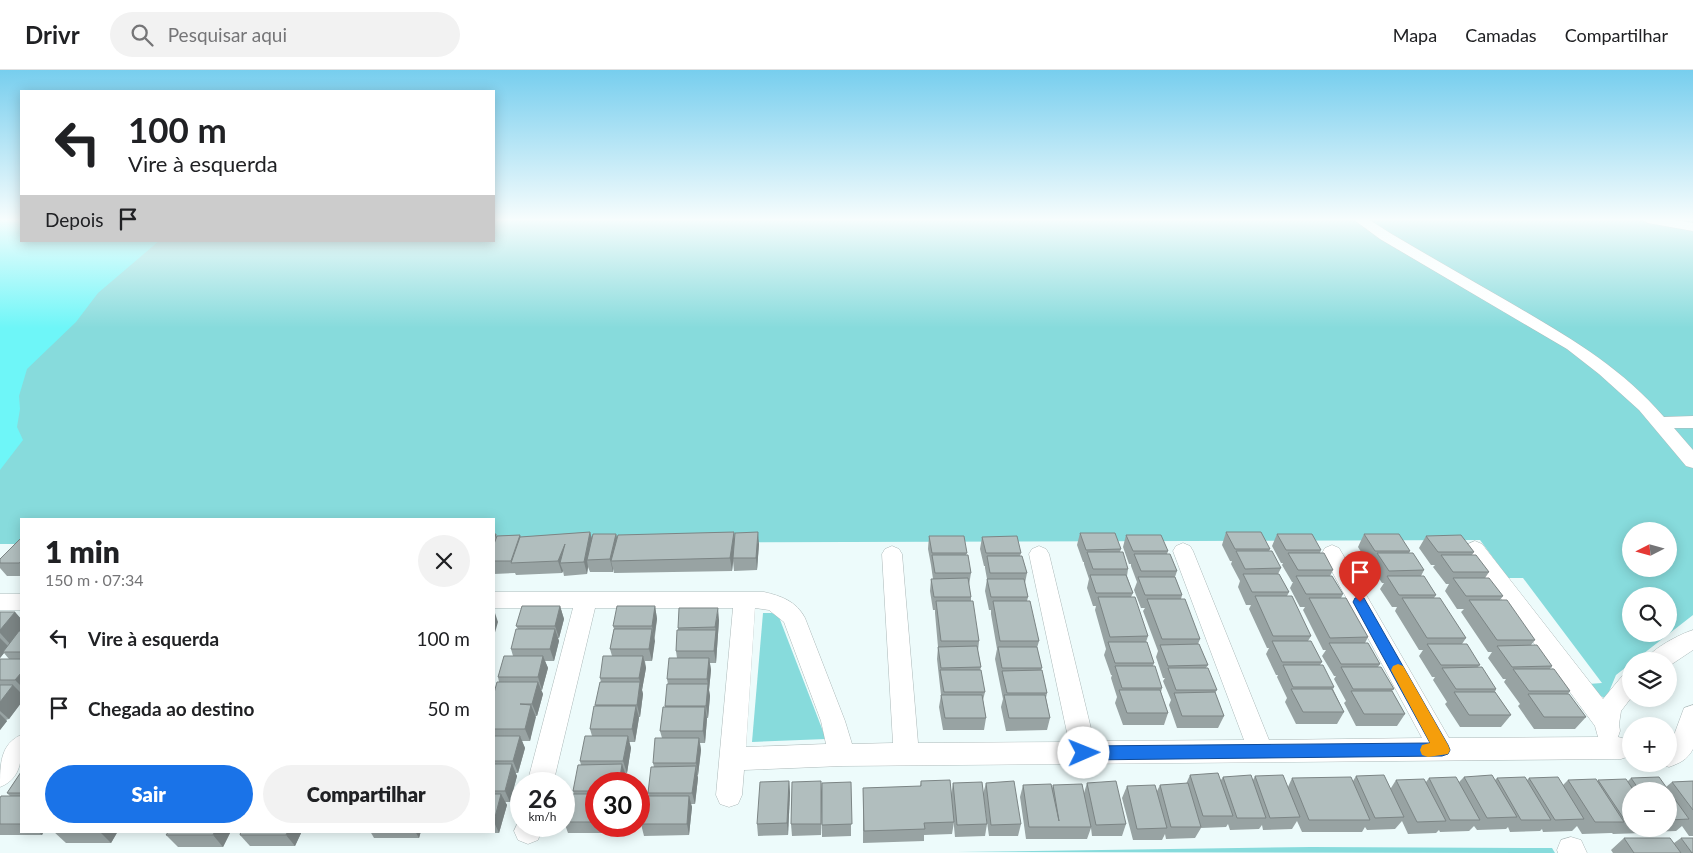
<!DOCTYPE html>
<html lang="pt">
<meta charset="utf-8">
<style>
:root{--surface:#fff;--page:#f2f2f2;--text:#202124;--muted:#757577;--line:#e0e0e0;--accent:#1a73e8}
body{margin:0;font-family:Lato,sans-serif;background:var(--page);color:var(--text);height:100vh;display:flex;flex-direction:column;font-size:19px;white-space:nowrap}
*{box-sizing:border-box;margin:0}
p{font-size:16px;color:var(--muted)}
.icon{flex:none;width:28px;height:28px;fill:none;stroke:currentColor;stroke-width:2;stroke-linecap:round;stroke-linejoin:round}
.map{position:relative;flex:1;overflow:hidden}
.panel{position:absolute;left:20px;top:448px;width:475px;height:315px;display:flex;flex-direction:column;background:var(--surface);border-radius:0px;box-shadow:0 2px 12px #0003}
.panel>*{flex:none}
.hud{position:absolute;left:20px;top:20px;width:475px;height:152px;border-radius:0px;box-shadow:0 2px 12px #0003;background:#fff;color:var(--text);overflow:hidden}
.needle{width:32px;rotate:264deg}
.controls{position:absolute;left:1622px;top:452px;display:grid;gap:10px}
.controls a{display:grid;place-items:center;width:55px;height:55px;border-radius:50%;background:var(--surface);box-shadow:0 2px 12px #0003;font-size:25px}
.speed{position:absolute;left:510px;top:702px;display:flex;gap:10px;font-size:25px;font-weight:700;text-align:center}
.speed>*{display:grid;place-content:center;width:65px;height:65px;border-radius:50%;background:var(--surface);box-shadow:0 2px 12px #0003;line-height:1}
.speed small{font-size:12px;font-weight:400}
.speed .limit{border:8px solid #d22;background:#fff;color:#111}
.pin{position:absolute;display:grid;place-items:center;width:42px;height:42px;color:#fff;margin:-51px -21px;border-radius:50% 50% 50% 0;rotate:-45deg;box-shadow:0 0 5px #0007}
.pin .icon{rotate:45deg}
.me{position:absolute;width:55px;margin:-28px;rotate:89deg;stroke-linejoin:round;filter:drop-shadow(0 0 4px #0008)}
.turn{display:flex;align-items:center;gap:18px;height:105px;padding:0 25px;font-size:22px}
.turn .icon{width:65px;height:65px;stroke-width:2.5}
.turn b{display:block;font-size:35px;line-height:42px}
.then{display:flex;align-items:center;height:48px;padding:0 25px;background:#0003;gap:10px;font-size:19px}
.round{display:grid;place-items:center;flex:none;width:52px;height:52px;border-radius:26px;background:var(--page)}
.summary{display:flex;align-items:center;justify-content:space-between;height:85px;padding:0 25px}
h1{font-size:30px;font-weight:800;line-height:38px}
.action{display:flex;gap:10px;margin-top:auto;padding:10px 25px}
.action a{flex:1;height:58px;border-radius:30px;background:var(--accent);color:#fff;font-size:20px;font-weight:800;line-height:58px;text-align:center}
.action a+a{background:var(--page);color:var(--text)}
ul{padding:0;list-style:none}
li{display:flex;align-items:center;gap:15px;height:70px;padding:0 25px}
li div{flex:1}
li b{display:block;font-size:19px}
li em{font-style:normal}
header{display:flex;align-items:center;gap:30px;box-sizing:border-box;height:70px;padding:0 25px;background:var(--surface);border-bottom:1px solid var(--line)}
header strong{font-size:24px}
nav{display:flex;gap:28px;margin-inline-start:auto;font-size:18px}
.search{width:350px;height:45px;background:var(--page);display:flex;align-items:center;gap:12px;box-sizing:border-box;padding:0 18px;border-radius:28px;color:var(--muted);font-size:19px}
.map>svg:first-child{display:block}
.green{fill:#87dbdc;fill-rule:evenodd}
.water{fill:#6ef6f8}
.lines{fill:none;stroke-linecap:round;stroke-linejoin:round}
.minor-casing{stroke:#acb9b9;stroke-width:1}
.minor{fill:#fff;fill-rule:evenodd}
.wall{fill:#98a3a3;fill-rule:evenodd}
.shaded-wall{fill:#7c8585}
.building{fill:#b1bebe;stroke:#7c8585}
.route{fill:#1a73e8;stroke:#114b97}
.slow{fill:#f59e0b}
</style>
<header>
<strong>Drivr</strong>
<div class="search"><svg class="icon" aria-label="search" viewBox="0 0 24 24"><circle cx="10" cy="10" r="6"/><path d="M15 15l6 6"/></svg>Pesquisar aqui</div>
<nav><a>Mapa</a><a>Camadas</a><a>Compartilhar</a></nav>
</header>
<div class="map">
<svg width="1693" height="783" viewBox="0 0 1693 783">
<rect width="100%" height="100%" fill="#edfbfb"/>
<!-- green -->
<g class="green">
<path d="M0 149H21V171H494V149H1693V545L1616 605 1606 629 1596 623 1588 614 1602 613 1523 508H1508L1480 470 494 473V449H21V474H0ZM1631 461H1669V499H1631ZM1631 526H1669V564H1631Z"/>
<path d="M763 543H772L779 547 826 669 752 672Z"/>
<path d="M1311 777 1552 778 1555 783 957 782Z"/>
</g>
<!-- water -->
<path class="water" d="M0 149H21V171H159L98 223 76 252 27 299 19 326 20 339 17 357 23 370 0 400Z"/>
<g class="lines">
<defs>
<g id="minor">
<path d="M1353 149H1368L1390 163C1429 186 1469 209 1509 232 1567 266 1620 296 1664 347L1693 346V358H1674L1693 380V398L1686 396 1639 340 1599 304 1567 279 1380 169Z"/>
<path d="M1641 149H1669L1693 153V161L1648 153Z"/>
<path d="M1475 471 1482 474 1603 629 1623 605 1631 602V628L1621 641 1619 654 1620 661 1618 667 1630 670V686L1621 689 842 696 744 700 742 725 738 734 729 737 720 734 716 725 733 538H595L553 714H527L573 538H494V522H764C781 526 796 531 805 548L845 651 852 674 893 673 882 484 885 479 892 476 899 479 902 484 918 673 1069 672 1029 484 1032 479 1039 476 1046 479 1049 484 1094 671 1244 670 1173 481 1176 476 1183 473 1190 476 1193 481 1269 670 1422 668 1322 483 1325 478 1332 475 1339 478 1449 668 1598 667 1595 656 1468 484 1465 479 1468 474ZM755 538 769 540 784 552 821 651 826 674 746 677Z"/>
<rect x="0" y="524" width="21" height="16"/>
<path d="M1693 560V580L1669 596V591H1645C1651 579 1680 564 1693 560Z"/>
<path d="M1693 635V679C1687 690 1680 693 1669 697L1660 694H1669V673L1674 665 1684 638Z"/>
<path d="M21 665C22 686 23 708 0 717 0 695 0 674 21 665Z"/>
<path d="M521 746V756H543L538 770 528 774 518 770 514 761Z"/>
<path d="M1571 767 1581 770 1587 783H1558L1557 780 1561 770Z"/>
</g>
</defs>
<!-- minor casing -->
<use href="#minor" class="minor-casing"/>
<!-- minor -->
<use href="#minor" class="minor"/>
</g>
<!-- wall -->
<g class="wall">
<path d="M590 462 592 469 616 464 617 467 734 462 735 471 759 474 757 500 734 501 733 491 732 501 614 503 613 499V502H590L588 497 587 504 564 506 563 501 562 503 516 505 515 503 494 504V464H496L497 466 520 465V467Z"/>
<path d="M1226 462 1270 479 1269 481 1281 498 1278 504 1289 522 1287 526 1311 566 1308 571 1322 592 1320 595 1334 617 1333 619 1344 642 1337 654H1296L1285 632 1287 628 1277 607 1278 605H1276L1266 584 1269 578H1267L1249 539 1251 535H1246L1238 517 1240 511 1231 494 1232 491H1230L1222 475Z"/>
<path d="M1080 463 1121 479 1120 482 1128 499 1127 506 1133 523 1131 527 1148 566 1146 572 1154 593 1153 596 1162 618 1161 622 1168 643 1164 655H1123L1115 633 1117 627 1111 608 1112 605H1111L1104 585 1106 579 1095 540 1096 536H1093L1087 518 1089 509 1084 494V492H1083L1077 475Z"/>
<path d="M1277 464 1321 480 1320 483 1333 500 1330 506 1343 524 1341 528 1368 567 1365 573 1380 594 1378 597 1394 619 1392 621 1405 644 1397 656H1356L1344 633 1346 631 1334 609 1336 606H1334L1322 586 1326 580H1323L1303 540 1305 537H1300L1290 518 1293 512H1292L1282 495 1283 493H1281L1272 476Z"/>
<path d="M1364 464 1410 481 1409 483 1424 500 1421 506 1436 525 1434 528 1466 568 1462 574 1480 595 1478 597 1496 619 1495 622 1511 645 1501 657H1460L1445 634 1447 632 1433 610 1435 607H1432L1419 586 1423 580H1419L1395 541 1397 537H1392L1380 519 1384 513H1382L1371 496 1372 493H1368L1358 477Z"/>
<path d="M1126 465 1168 481 1167 484 1177 501 1175 507 1182 525 1181 529 1200 569 1198 574 1208 595 1206 598 1217 620 1215 623 1224 646 1218 658H1177L1169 635 1171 630 1163 611 1165 608H1163L1156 587 1158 581 1143 541 1145 538H1141L1134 520 1137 512 1131 496V494H1129L1123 477Z"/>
<path d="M929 466 967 483 966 485 971 503 969 515 971 527V531L979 571 978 581 981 597 980 600 985 622 983 630 986 648 984 660H943L939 637 941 625 937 589 938 577 935 543V540H933L930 521 931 509H933L931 495 928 479Z"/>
<path d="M1426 466 1474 482 1472 485 1489 502 1485 508 1503 526 1500 530 1535 570 1531 575 1552 596 1550 599 1570 621 1568 624 1586 647 1575 659H1534L1518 636 1520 634 1504 612 1506 609H1503L1488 588 1492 582H1488L1461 542 1464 539H1457L1445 521 1449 514H1446L1433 497 1435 495H1431L1419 478Z"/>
<path d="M982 467 1021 483 1020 486 1027 503 1025 513 1028 527 1027 531 1039 571 1037 578 1042 598 1041 600 1047 623 1046 628 1050 648 1047 660 1006 661 1001 637 1003 629 995 589 997 579 991 544V540H989L985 521 987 509 985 498V496H984L980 479Z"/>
<path d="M21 468V506H7L0 498V489Z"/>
<path d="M560 536 564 549 559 568H558L559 571 554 591H545L548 598 542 620H541L543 624 537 646H535L530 671H522L525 678 518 703H515L517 706 510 732H505L507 735 499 763H454L453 761H494V623L499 612 498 607 513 586 511 579 518 559 516 556Z"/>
<path d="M655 536 657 549 652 591H645L646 598 642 620 643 624 640 647H639L635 672H629L631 678 627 703H625L626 706 625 714H596V756H615L614 763H568L564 752 574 724 573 721 581 695 580 691 592 666 590 659 601 612 600 608 612 586 610 579 614 559 613 556Z"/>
<path d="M0 542H15L21 549V560L20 561H21V633L9 649 6 650 7 651 0 660V589H9L4 583 0 588Z"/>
<path d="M719 550 716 593H710L711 600 709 620 710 626 708 648H707L705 673H700L701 680 698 705H697L698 708 695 734H691L692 737 689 765 644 766 641 754 649 726 648 723 654 697 653 693 662 668 660 661 665 637 668 614 667 609 677 588 676 581 678 560V558Z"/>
<path d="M21 702V761H44L42 765H0V728L10 726 7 723Z"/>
<path d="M1190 705 1221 710 1223 707 1253 710 1255 706 1288 717 1292 708 1353 711 1356 706 1391 718 1396 710 1426 712 1429 708 1459 712 1464 707 1495 710 1497 708 1527 710 1529 708 1563 715 1568 710 1627 712 1631 708 1666 717 1672 712 1693 711V766H1689L1682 756 1676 761 1647 762 1646 760 1643 763 1613 764 1612 763H1611L1582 764 1577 756 1572 761 1543 762 1542 759 1540 761 1510 762 1508 757 1506 759 1477 760 1474 756 1469 761 1440 762 1439 760 1436 763 1408 764 1402 751 1395 759 1367 760 1365 757 1362 762H1302L1297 751 1292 759 1263 760 1262 755 1259 759 1230 760 1228 754 1226 757 1201 758 1195 768 1166 769 1165 764 1162 770H1133L1122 728 1127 716 1157 721 1160 715 1186 714ZM1631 721H1669V759H1631Z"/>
<path d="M789 711 790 723 788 765 758 766 757 754Z"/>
<path d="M921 711 954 752 952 764 924 765V771L863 773V718L920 717Z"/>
<path d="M851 712V766L822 767V755Z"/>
<path d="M953 713 987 754 985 766 955 767 951 725Z"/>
<path d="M986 713 1021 754 1018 766H989L983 724Z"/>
<path d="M1087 713 1126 754 1122 766H1092L1091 758 1087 769H1026L1020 727 1023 715 1052 718 1053 715 1084 723Z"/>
<path d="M822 722 821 765 792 766 791 754Z"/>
<path d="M53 761H118L111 773H66Z"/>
<path d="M231 761 223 777H178L166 765Z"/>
<path d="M302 761 295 776H250L240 765Z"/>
<path d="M370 761H421L419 768H374Z"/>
<path d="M1624 768 1674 773 1681 768 1693 783H1613L1611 780Z"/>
</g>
<!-- shaded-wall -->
<g class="shaded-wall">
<path d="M590 462 594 475 587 490 588 497 587 504 584 492Z"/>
<path d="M734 462 735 475 732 501 730 488Z"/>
<path d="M758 462 759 474 757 500 756 488Z"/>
<path d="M616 464 619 476 611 491 613 499V502L610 489Z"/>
<path d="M520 465 524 477 511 493V491Z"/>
<path d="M565 474 560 493 563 501 562 503 558 491Z"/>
<path d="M560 536 564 549 559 568 555 556Z"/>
<path d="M655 536 657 549 654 568 652 556Z"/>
<path d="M718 538 719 550 716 593 714 581 716 561 715 557Z"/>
<path d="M494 540 498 552 494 566Z"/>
<path d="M15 542 21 549V560L10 574 0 563V560Z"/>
<path d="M555 559 559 571 554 591 550 579Z"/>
<path d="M652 559 655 571 652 591 649 579Z"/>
<path d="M0 568 9 577 3 582 4 583 0 588Z"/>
<path d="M543 586 548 598 542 620 538 607Z"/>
<path d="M643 586 646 598 642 620 639 608Z"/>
<path d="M709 588 711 600 709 620 710 626 708 648 706 636 708 615 707 609Z"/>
<path d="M21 603V616L15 610Z"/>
<path d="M538 612 543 624 537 646 532 634Z"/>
<path d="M640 612 643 624 640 647 637 635Z"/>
<path d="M13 615 21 623V633L9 649 0 641V632Z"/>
<path d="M531 635 536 647 530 671 525 659Z"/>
<path d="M636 636 639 648 635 672 632 659Z"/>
<path d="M705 637 707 649 705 673 703 661Z"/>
<path d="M0 644 7 651 0 660Z"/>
<path d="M520 666 525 678 518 703 513 691Z"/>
<path d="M628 666 631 678 627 703 623 691Z"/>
<path d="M699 668 701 680 698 705 696 693Z"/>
<path d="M512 694 517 706 510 732 505 721Z"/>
<path d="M622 694 626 706 625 714H619Z"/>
<path d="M696 696 698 708 695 734 692 723Z"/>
<path d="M789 711 790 723 788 765 787 753Z"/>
<path d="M821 711 822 722 821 765Z"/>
<path d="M501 724 507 735 499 763 494 752Z"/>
<path d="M689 726 692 737 689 765 687 754Z"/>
<path d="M611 756H615L614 763Z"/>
<path d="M37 761H44L42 765Z"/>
<path d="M99 761H118L111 773Z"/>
<path d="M215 761H231L223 777 213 765Z"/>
<path d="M288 761H302L295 776 286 765Z"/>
<path d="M415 761H421L419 768Z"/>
</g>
<!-- building -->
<g class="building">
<path d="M590 462 584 492 560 493 565 474 558 491 511 493 520 467Z"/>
<path d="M734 462 730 488 611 491 618 465Z"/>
<path d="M758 462 756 488H733L735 463Z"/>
<path d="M1226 462H1261L1270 479H1235Z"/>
<path d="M1080 463H1115L1121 479 1086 480Z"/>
<path d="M494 464H496L494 470Z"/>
<path d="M593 464H616L610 489 587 490Z"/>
<path d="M1277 464H1312L1321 480H1286Z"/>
<path d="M1364 464H1399L1410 481H1375Z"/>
<path d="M520 465 511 491H494V474L497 466Z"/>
<path d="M1126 465H1161L1168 481H1133Z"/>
<path d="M1461 465 1474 482H1438L1426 466Z"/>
<path d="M929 466H964L967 483H932Z"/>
<path d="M1017 466 1021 483H986L982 467Z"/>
<path d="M21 468V492L19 493H0V489Z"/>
<path d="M1236 481H1272L1281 498 1245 499Z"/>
<path d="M1087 482H1123L1128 499H1093Z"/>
<path d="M1288 483H1324L1333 500H1298Z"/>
<path d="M1377 483H1413L1424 500 1389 501Z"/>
<path d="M1134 484H1170L1177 501H1141Z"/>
<path d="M932 485H968L971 503H935Z"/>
<path d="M1441 485H1476L1489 502H1453Z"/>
<path d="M987 486H1022L1027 503H990Z"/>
<path d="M1243 504H1279L1289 522H1252Z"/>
<path d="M1090 505H1126L1133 523H1096Z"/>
<path d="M1296 506H1332L1343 524H1306Z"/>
<path d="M1387 506H1424L1436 525H1399Z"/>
<path d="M1138 507H1175L1182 525H1145Z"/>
<path d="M968 508 971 527H934L931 509Z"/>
<path d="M1453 508H1489L1503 526H1466Z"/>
<path d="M987 509H1024L1028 527H991Z"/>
<path d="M1255 526H1292L1311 566H1273Z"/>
<path d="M1098 527H1135L1148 566 1110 567Z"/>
<path d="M1309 528H1346L1368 567 1330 568Z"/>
<path d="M1402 528H1440L1466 568H1427Z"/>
<path d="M1147 529H1185L1200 569H1162Z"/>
<path d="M1469 530H1507L1535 570H1497Z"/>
<path d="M936 531H973L979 571H941Z"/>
<path d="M993 531H1030L1039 571H1000Z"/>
<path d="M522 536H560L555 556H516Z"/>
<path d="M617 536H655L652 556H613Z"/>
<path d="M679 538H718L715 557 678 558Z"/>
<path d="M0 542H15L0 560Z"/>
<path d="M516 559H555L550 579H511Z"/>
<path d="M614 559H652L649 579H610Z"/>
<path d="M677 560H716L714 581H676Z"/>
<path d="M19 561H21V582H3Z"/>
<path d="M1272 571H1311L1322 592H1282Z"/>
<path d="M1108 572H1147L1154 593H1115Z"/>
<path d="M1329 573H1368L1380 594H1341Z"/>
<path d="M1199 574 1208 595 1168 596 1160 575Z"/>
<path d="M1427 574H1467L1480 595H1441Z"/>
<path d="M1537 575 1552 596 1512 597 1497 576Z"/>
<path d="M977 576 981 597 941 598 938 577Z"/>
<path d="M998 577H1037L1042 598H1002Z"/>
<path d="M504 586H543L538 607H498Z"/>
<path d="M603 586H643L639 608H600Z"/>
<path d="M669 588H709L707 609H667Z"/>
<path d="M0 589H21V603L15 610H0Z"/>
<path d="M1283 595H1323L1334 617H1293Z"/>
<path d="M1115 596H1155L1162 618H1122Z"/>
<path d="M1341 597H1381L1394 619H1353Z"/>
<path d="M1482 597 1496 619H1456L1442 598Z"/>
<path d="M1168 598H1208L1217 620H1176Z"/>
<path d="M1513 599H1554L1570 621H1529Z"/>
<path d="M940 600H981L985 622H944Z"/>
<path d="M1042 600 1047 623H1007L1002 601Z"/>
<path d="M497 612H538L532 634H520L531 635 525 659H494V623Z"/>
<path d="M600 612H640L637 635H595Z"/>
<path d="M667 614H708L706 636H665Z"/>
<path d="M0 615H13L0 632Z"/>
<path d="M1291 619H1332L1344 642H1303Z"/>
<path d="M1119 620H1160L1168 643H1127Z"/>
<path d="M1351 621H1392L1405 644H1364Z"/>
<path d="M1215 622 1224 646H1182L1174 623Z"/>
<path d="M1454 622H1495L1511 645H1469Z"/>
<path d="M1528 624H1569L1586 647H1544Z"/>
<path d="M941 625H982L986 648H945Z"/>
<path d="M1004 625H1045L1050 648H1009Z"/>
<path d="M594 636H636L632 659H590Z"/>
<path d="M663 637H705L703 661H660Z"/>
<path d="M494 666H520L513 691H494Z"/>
<path d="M585 666H628L623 691H580Z"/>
<path d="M655 668H699L696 693H653Z"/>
<path d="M494 694H512L505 721H494Z"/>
<path d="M622 694 619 714H596V721H573L578 695Z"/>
<path d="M696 696 692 723H648L651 697Z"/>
<path d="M21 702V723H7Z"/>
<path d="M1218 703 1233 746H1203L1190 705Z"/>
<path d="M1251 705 1266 748H1237L1223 707Z"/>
<path d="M1283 705 1300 747 1270 748 1255 706Z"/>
<path d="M1384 705 1404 747 1375 748 1356 706Z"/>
<path d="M1492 705 1517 747 1487 748 1464 707Z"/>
<path d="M1351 707 1370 750H1309L1292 708Z"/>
<path d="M1456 707 1480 750H1450L1429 708Z"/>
<path d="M1525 707 1551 750H1521L1497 708Z"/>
<path d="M1558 707 1584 749 1555 750 1529 708Z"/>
<path d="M1659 707 1689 749 1669 750V721H1640L1631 708Z"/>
<path d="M1424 709 1446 751 1417 752 1396 710Z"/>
<path d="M1596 709 1624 752H1595L1568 710Z"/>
<path d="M1626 709 1634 721H1631V752H1626L1598 710Z"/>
<path d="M950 710 954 752 924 753 925 759 864 761 863 718 921 716V711Z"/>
<path d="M789 711 787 753 757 754 760 712Z"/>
<path d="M821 711V754H791L792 712Z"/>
<path d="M1014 711 1021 754 991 755 986 713Z"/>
<path d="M1116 711 1126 754 1096 755 1087 713Z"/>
<path d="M1693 711V740L1672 712Z"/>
<path d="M851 712 852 754 822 755V713Z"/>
<path d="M982 712 987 754 957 755 953 713Z"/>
<path d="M1188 713 1201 757H1171L1160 715Z"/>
<path d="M1051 714 1059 751 1053 715 1082 714 1091 757H1029L1023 715Z"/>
<path d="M1155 715 1167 758 1137 759 1127 716Z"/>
<path d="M494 724H501L494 751Z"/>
<path d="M569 724H596V752H564Z"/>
<path d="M1 726H21V754H0V728Z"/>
<path d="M644 726H689L687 754H641Z"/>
<path d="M53 761H99L52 762Z"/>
<path d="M169 761H215L213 765H166Z"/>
<path d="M241 761H288L286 765H240Z"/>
<path d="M1624 768H1670L1681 783H1634Z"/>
<path d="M1681 768H1693V783H1692Z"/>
</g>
<!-- sky -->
<linearGradient id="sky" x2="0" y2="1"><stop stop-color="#77ceee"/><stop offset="0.58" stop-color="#f7fdfd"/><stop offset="1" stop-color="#f7fdfd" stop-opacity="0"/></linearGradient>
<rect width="1693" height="258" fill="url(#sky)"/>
<!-- route -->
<path class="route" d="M1360 527 1364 528 1448 675 1450 680 1448 684 1442 686 1084 690 1078 688 1076 683 1078 678 1084 676 1430 673 1353 532 1355 528Z"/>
<!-- slow -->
<path class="slow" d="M1398 594 1403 596 1448 675 1450 680 1448 684 1428 687 1422 685 1420 680 1422 675 1430 673 1391 600 1393 596Z"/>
</svg>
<div class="controls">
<a><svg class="needle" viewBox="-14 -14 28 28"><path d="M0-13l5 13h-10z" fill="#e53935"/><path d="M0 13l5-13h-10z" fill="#757577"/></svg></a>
<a><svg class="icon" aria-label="search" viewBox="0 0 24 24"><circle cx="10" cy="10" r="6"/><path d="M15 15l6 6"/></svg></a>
<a><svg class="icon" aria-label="layers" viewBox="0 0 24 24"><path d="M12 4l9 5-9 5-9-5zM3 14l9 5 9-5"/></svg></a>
<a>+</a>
<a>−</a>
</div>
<div class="speed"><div>26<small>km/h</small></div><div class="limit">30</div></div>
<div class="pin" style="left:1360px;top:532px;background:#d93025"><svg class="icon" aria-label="arrive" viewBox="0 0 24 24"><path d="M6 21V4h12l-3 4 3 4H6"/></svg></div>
<svg class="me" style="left:1084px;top:683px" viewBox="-20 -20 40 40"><circle r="19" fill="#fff"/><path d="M0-13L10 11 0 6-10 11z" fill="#1a73e8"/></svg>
<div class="hud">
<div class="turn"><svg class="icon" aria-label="left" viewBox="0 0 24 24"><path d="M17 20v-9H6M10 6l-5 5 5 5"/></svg><div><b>100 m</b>Vire à esquerda</div></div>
<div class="then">Depois<svg class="icon" aria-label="arrive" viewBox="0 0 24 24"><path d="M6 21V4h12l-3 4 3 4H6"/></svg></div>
</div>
<section class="panel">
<div class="summary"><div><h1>1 min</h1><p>150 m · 07:34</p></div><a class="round"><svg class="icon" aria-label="close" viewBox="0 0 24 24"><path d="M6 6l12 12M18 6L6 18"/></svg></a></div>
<ul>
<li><svg class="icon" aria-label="left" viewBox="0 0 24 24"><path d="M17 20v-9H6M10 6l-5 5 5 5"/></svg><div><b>Vire à esquerda</b></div><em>100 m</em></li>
<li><svg class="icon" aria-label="arrive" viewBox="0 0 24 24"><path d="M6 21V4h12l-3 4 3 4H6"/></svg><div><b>Chegada ao destino</b></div><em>50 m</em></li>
</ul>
<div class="action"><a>Sair</a><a>Compartilhar</a></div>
</section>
</div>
